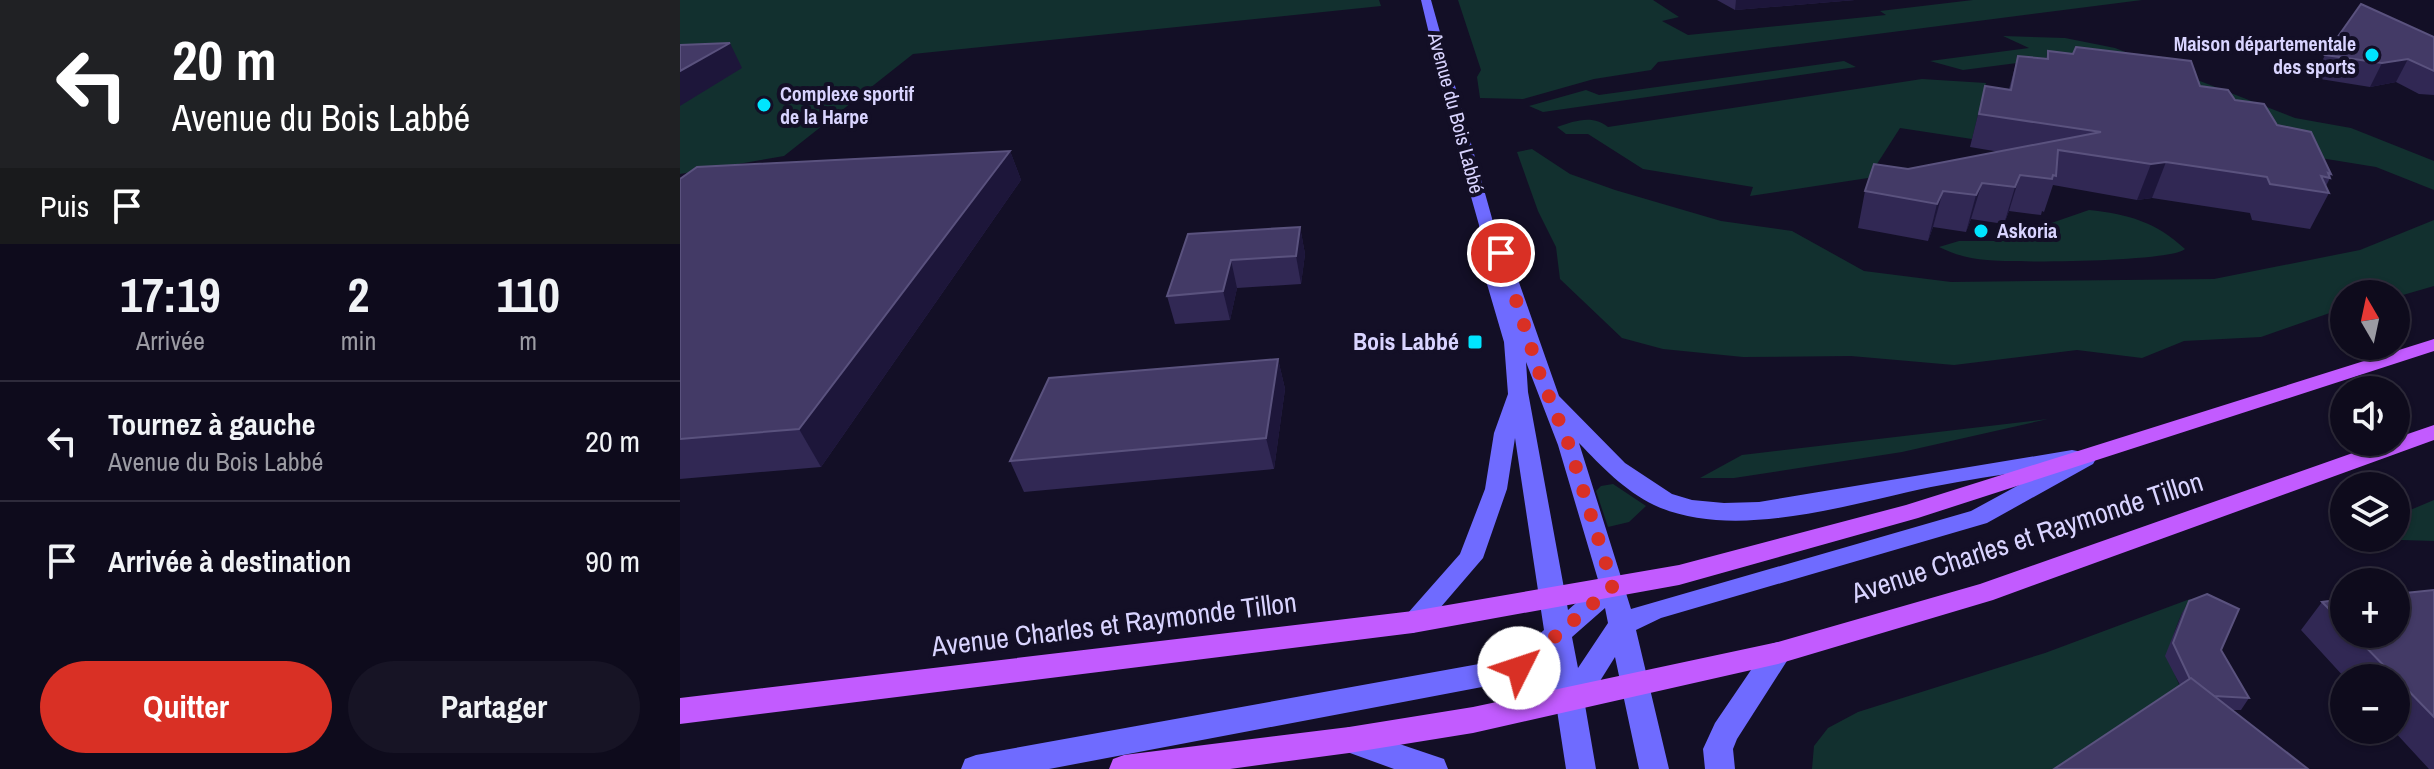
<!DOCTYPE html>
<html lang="fr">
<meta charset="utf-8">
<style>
:root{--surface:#0e0b1c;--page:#171425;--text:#f1f3f6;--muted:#9b9ba3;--line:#2e2b3b;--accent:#d93025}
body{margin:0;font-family:"Archivo Narrow",sans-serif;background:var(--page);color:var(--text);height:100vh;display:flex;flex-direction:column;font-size:30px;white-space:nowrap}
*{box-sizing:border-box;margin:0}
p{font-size:26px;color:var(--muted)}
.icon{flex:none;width:44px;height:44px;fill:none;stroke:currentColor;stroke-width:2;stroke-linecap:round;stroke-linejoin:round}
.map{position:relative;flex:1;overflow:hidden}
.panel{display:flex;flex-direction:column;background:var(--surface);width:680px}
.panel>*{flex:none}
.banner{background:#202124;color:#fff;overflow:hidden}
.needle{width:52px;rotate:351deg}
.fabs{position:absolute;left:1650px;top:280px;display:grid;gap:16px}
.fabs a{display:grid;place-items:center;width:80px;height:80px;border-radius:50%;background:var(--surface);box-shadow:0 2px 6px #0004,0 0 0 2px var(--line);font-size:40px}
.pin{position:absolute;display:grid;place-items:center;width:68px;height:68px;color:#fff;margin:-34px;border:4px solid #fff;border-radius:50%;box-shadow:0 2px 8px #0007}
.me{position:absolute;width:88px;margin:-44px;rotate:49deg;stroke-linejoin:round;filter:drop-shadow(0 0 6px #0008)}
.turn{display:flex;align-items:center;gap:28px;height:168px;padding:0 40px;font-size:36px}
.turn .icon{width:104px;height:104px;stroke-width:2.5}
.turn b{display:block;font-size:56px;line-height:68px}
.then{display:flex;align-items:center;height:76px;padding:0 40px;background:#0003;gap:16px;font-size:30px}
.eta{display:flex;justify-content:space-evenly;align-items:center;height:136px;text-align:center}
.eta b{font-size:48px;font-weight:800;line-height:56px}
.button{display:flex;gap:16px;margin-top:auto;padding:16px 40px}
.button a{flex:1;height:92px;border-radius:48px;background:var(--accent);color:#fff;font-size:32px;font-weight:800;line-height:92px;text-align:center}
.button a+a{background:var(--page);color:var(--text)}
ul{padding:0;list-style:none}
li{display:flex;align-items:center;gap:24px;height:120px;padding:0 40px;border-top:2px solid var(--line)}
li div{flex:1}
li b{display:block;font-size:30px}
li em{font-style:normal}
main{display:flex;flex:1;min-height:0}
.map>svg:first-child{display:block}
.green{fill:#12302f}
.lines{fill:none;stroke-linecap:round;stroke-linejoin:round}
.secondary{fill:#6f6bff;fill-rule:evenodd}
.primary{fill:#c25bff;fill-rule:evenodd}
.wall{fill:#312854}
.shaded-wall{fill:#1d163a}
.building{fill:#433a66;stroke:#5a527e;stroke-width:2}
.route{stroke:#d93025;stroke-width:14;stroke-dasharray:0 25.2}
.poi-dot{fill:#00e5ff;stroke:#130f26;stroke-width:3}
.labels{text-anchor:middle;stroke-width:8;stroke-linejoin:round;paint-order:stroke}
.far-poi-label{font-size:20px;font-weight:bold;fill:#d9d4ff;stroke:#130f26;text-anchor:start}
.far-street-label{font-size:20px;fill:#d9d4ff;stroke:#130f26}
.poi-label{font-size:24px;font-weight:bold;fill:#d9d4ff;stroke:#130f26;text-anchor:end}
.near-street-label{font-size:28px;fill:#d9d4ff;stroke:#130f26}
</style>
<main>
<section class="panel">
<div class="banner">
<div class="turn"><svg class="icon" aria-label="left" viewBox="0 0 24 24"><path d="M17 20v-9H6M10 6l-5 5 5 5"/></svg><div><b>20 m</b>Avenue du Bois Labbé</div></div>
<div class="then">Puis<svg class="icon" aria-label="arrive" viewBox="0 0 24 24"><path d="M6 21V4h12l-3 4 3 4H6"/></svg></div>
</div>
<div class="eta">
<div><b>17:19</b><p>Arrivée</p></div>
<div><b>2</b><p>min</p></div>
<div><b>110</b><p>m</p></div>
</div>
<ul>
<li><svg class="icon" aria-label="left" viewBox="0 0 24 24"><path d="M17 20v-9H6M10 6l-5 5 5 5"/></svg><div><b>Tournez à gauche</b><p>Avenue du Bois Labbé</p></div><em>20 m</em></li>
<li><svg class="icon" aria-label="arrive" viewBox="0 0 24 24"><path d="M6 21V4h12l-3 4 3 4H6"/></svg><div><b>Arrivée à destination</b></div><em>90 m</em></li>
</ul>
<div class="button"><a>Quitter</a><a>Partager</a></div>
</section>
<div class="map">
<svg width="1754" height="769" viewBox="0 0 1754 769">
<rect width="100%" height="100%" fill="#130f26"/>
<!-- green -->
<g class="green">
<path d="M0 0H699L701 6 233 54 104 156 0 174Z"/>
<path d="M778 0H973L999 17 982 21 1008 35 1206 15 1200 11 1293 0H1462L978 62 971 70 914 79 843 99 800 98 797 77 801 70Z"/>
<path d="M1323 36 1385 38 1435 48 1615 118 1671 128 1754 161V190L1696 167 1622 155 1337 63 1283 70 1250 61 1349 48Z"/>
<path d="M1164 61 1176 67 863 112 849 106 906 90 919 95Z"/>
<path d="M1242 79 1306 83 1292 139 1220 128 1188 178 1070 196 1073 187 963 169 908 134H886L877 127C894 121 913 114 928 127Z"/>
<path d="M852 149 890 174 935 190 1041 221 1112 231 1184 271 1271 282 1534 279 1680 250 1754 220V286L1716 297V294H1664V308L1581 337 1504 341 1462 358 1397 350 1274 365 1171 356 1063 357 983 349 942 338 880 279 876 247 858 211 837 152Z"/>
<path d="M1409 210C1448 214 1476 222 1505 249 1492 262 1333 263 1307 260 1290 259 1273 254 1259 247L1279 241H1337L1357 228Z"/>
<path d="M1368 419 1222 452 1054 478H1020L1062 455Z"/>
<path d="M933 484 966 506 949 522 928 527 916 491 921 486Z"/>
<path d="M1754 500V541L1659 538H1716V516Z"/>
<path d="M1510 599 1520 606 1502 613C1482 657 1491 667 1510 707L1402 769H1132L1134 746 1148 728 1178 712 1365 653Z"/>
</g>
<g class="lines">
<!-- secondary -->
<g class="secondary">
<path d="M741 0H751L815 229 822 234 879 396 945 463 992 494 1012 500 1044 503 1079 502 1392 450 1413 454 1416 459 1413 464 1307 523 981 618 956 630 989 769H959L935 657 905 705 916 769H886L869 658 849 676 839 680 369 769H281L285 759 296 755 832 658 864 630 835 438 827 489 803 558 742 629 733 633 724 629 720 622 780 554 805 489 814 433 828 394 824 342 802 267 799 225 771 126ZM846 362 878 445 919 583 888 610 848 392ZM899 443C921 466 945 491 974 505 1054 542 1169 504 1251 487 1291 479 1332 473 1372 467L1291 511 951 609ZM925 608 928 623 898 668 892 637Z"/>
<path d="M1098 642 1108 645 1112 653 1057 739 1053 749 1055 769H1025L1023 749 1035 723 1088 645Z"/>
<path d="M669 727 764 759 768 769H714L659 749 654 740 659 731Z"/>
</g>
<!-- primary -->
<g class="primary">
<path d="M1754 339V351L1238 518 999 585 733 633 0 724V698L733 611 999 565 1226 505Z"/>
<path d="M1754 425V440L1313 600 1098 664 793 733 669 753 550 769H429L433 759 444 755 669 727 793 707 1098 642 1300 584 1704 442H1716V438Z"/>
</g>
</g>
<!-- wall -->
<g class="wall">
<path d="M1037 0H1175L1055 10Z"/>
<path d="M1754 37V95L1739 94 1716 82 1690 87 1634 78 1645 55Z"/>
<path d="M1368 51 1520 86 1555 100 1597 125 1651 174 1650 178 1646 186 1649 193 1630 229 1572 220 1570 213 1472 198 1457 200 1373 185 1364 212 1362 211 1361 215 1329 211 1324 224 1291 219 1286 232 1253 227 1248 241 1178 228 1185 191 1228 169 1320 152 1290 147 1305 86 1329 89 1338 56 1366 59Z"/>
<path d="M330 151 341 180 141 467 0 479V179Z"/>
<path d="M620 227 625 254 621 284 557 288 550 320 495 324 487 296 508 234Z"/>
<path d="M598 359 605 389 594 469 344 492 330 461Z"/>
<path d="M1754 590V769H1749L1713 730H1716V678H1665L1621 630 1642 602 1664 599V634H1716Z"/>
<path d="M1509 601 1541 650 1569 698 1561 710H1552L1500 685 1485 656 1502 613Z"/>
</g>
<!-- shaded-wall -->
<g class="shaded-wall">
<path d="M1056 0H1175L1055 10Z"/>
<path d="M50 43 62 68 0 106V71Z"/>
<path d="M1728 59 1716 82 1690 87 1702 63Z"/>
<path d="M330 151 341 180 141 467 119 429Z"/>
<path d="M1486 162 1472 198 1457 200 1471 164Z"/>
<path d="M1340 175 1329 211 1324 224 1335 187Z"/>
<path d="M1302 183 1291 219 1286 232 1296 195Z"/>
<path d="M1263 191 1253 227 1248 241 1257 204Z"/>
<path d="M620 227 625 254 621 284 616 256Z"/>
<path d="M551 260 557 288 550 320 543 291Z"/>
<path d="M598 359 605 389 594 469 586 438Z"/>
</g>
<!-- building -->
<g class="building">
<path d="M1681 4 1754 37V71L1728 59 1702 63 1645 55Z"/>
<path d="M50 43 0 71V45Z"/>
<path d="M1396 47 1511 61 1520 86 1548 90 1555 100 1584 104 1597 125 1631 132 1651 174 1648 173 1650 178 1641 176 1649 193 1590 184 1587 177 1486 162 1471 164 1378 150 1376 176 1373 175 1372 179 1340 175 1335 187 1302 183 1296 195 1263 191 1257 204 1185 191 1194 164 1228 169 1421 132 1299 114 1305 86 1331 90 1338 56 1368 59V51L1393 54Z"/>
<path d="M330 151 119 429 0 439V179L17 167Z"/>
<path d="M620 227 616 256 551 260 543 291 487 296 508 234Z"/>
<path d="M598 359 586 438 330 461 369 378Z"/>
<path d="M1754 590V717L1673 634H1716V594Z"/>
<path d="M1527 594 1559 609 1541 650 1569 698 1534 696 1510 679 1493 643 1509 601Z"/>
<path d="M1664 599V624L1642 602Z"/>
<path d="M1511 678 1628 769H1374Z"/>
</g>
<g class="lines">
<!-- route -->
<path class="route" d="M821 253 860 375 889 445 933 586 839 668"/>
</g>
<!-- markers -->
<g class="poi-dot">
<circle cx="1692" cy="55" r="8"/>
<circle cx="84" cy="105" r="8"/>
<circle cx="1301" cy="231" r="8"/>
<rect x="787" y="334" width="16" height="16" rx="4"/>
</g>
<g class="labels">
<!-- far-poi labels -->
<g class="far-poi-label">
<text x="1676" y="51" text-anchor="end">Maison départementale<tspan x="1676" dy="23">des sports</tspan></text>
<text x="100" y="101">Complexe sportif<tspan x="100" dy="23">de la Harpe</tspan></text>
<text x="1317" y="238">Askoria</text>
</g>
<!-- far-street labels -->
<g class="far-street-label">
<text transform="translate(776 113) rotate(75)" y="7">Avenue du Bois Labbé</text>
</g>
<!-- poi labels -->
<g class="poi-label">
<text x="779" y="350">Bois Labbé</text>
</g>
<!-- near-street labels -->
<g class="near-street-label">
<text transform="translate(1347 537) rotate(-18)" y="10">Avenue Charles et Raymonde Tillon</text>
<text transform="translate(434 624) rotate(-7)" y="10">Avenue Charles et Raymonde Tillon</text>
</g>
</g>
</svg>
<div class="fabs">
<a><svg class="needle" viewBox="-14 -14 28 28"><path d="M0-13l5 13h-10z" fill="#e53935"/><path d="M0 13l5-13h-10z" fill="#9b9ba3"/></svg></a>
<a><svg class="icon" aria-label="sound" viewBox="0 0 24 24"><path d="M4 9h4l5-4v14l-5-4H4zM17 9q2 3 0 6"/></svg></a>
<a><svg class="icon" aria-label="layers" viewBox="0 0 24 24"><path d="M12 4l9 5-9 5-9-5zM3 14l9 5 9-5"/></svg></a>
<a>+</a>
<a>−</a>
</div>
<div class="pin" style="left:821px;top:253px;background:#d93025"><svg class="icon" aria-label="arrive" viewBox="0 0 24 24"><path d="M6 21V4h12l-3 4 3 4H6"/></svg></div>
<svg class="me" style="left:839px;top:668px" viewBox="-20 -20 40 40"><circle r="19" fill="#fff"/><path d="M0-13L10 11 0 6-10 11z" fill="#d93025"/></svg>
</div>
</main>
